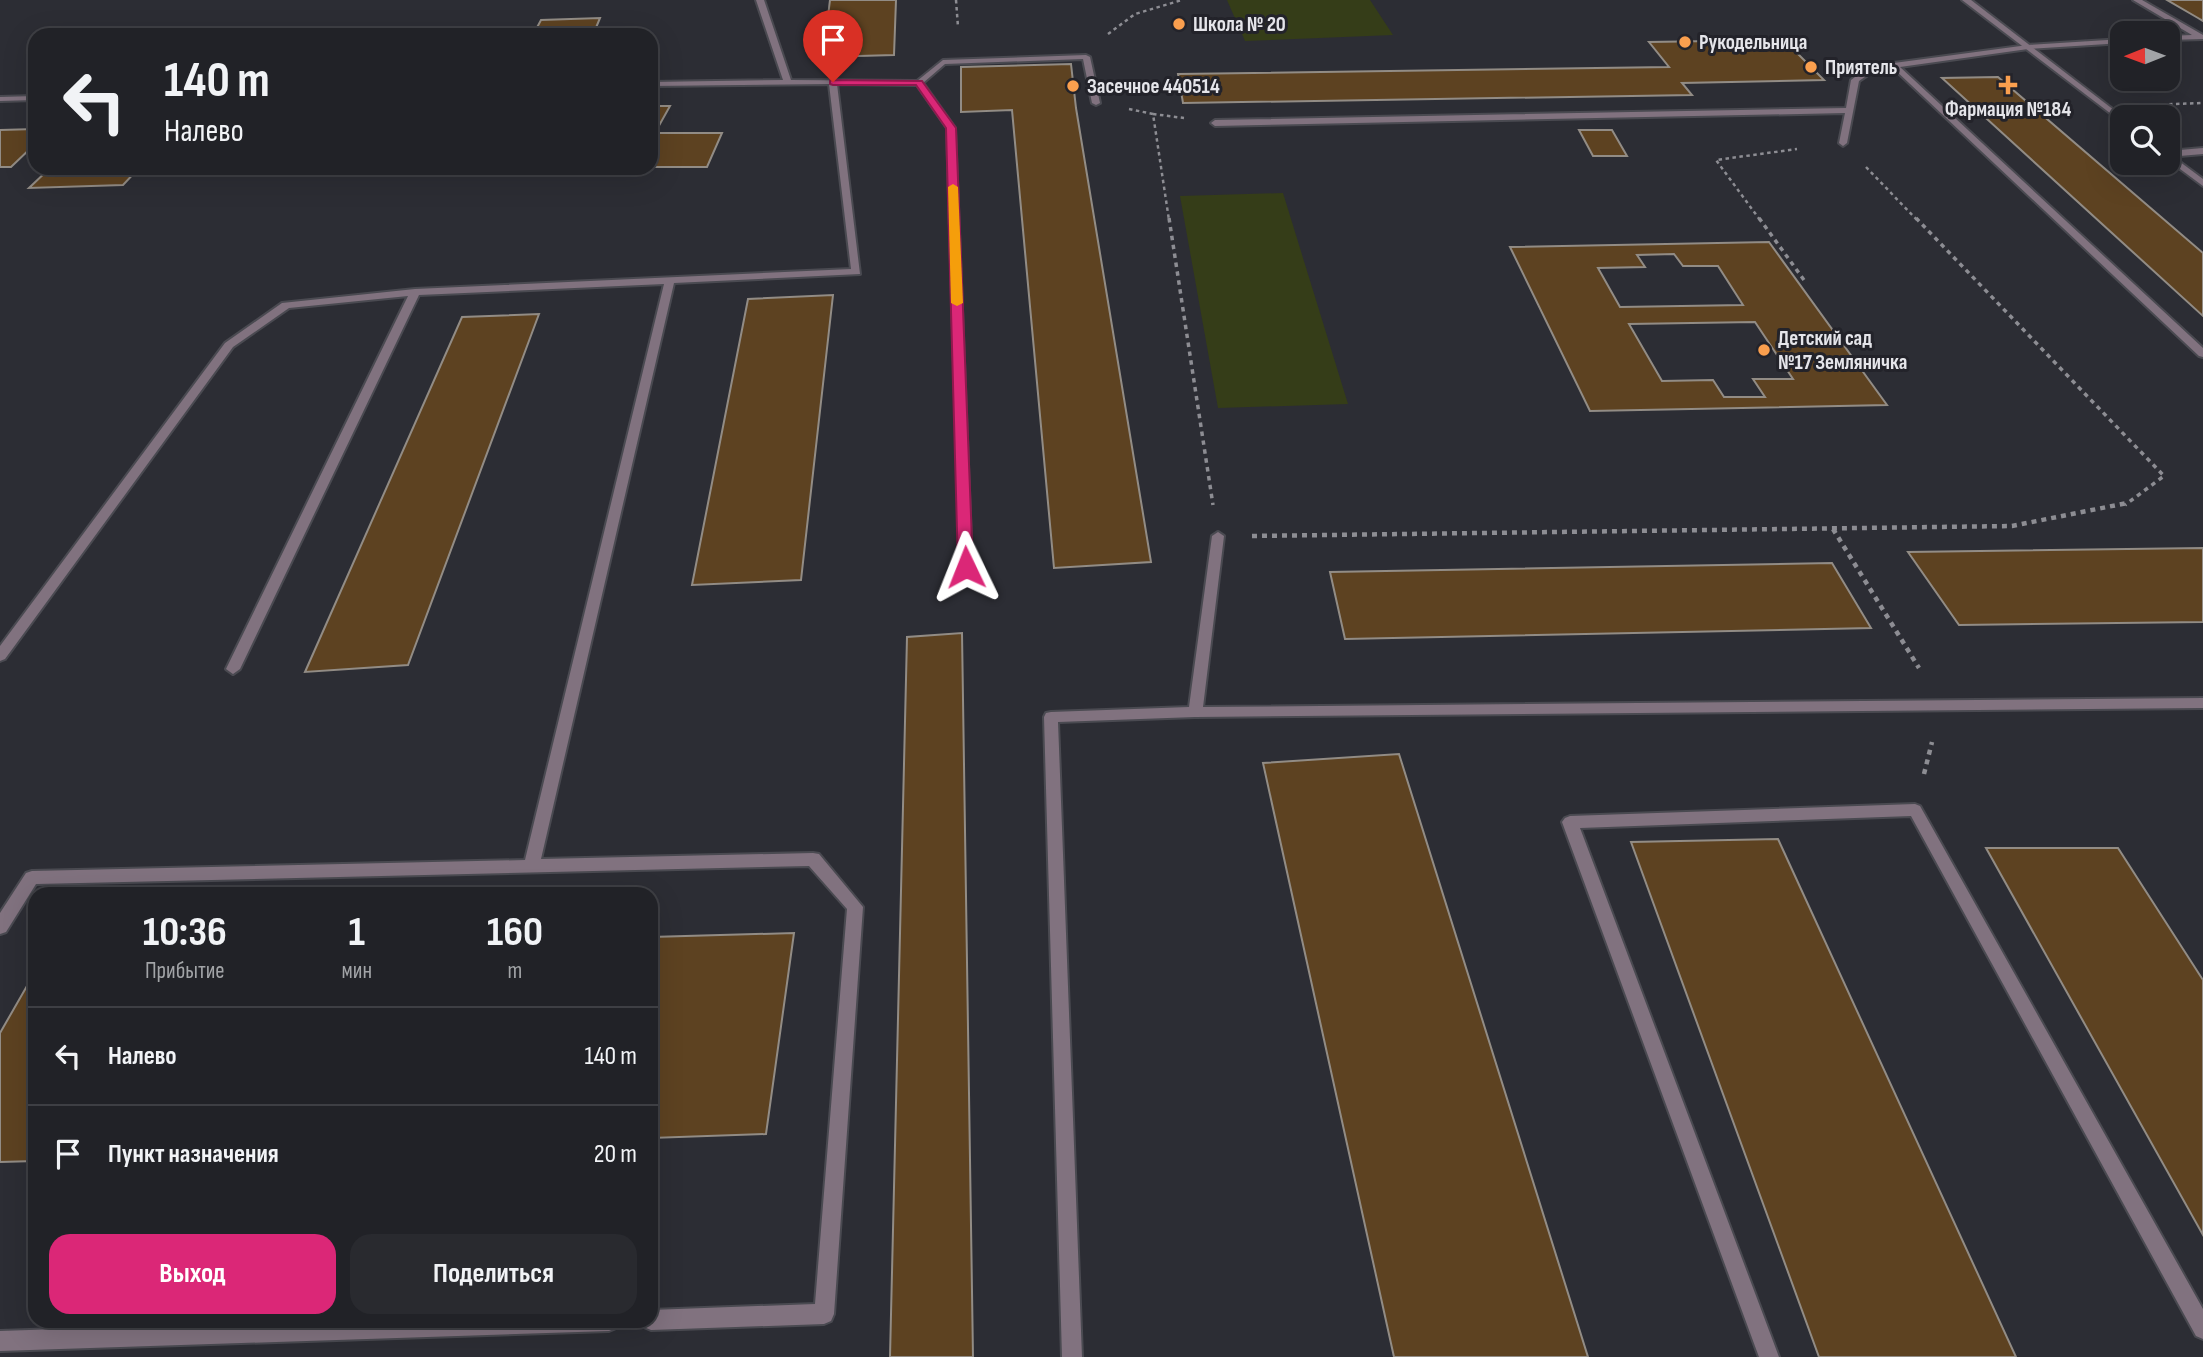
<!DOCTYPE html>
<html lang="ru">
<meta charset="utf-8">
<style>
:root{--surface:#212227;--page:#292a2f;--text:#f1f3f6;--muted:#a2a4a7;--line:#3e3f44;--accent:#db2777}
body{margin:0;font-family:"Sofia Sans Condensed",sans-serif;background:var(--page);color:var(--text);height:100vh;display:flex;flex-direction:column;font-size:26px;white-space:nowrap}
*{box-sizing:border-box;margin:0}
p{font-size:23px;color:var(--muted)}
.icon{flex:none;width:38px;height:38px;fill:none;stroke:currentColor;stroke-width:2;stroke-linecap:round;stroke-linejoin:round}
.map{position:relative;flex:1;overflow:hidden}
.panel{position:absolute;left:28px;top:887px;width:630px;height:441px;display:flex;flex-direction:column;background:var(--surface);border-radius:21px;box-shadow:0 7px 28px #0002,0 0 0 2px var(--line)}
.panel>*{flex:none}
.guide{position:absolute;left:28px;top:28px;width:630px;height:147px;border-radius:21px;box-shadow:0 7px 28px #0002,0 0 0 2px var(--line);background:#212227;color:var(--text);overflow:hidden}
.needle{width:46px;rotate:269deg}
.fabs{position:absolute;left:2110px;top:21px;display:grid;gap:14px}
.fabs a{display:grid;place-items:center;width:70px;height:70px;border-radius:14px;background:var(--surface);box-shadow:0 7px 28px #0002,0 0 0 2px var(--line);font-size:35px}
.pin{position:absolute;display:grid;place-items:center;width:60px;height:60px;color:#fff;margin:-72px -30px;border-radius:50% 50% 50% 0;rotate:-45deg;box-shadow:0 0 7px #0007}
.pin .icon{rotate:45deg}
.me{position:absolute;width:77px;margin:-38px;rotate:358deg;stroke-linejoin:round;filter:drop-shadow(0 0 5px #0008)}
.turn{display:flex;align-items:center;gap:24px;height:147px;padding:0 21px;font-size:32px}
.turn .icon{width:91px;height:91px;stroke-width:2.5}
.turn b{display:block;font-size:49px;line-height:60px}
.eta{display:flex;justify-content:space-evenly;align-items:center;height:119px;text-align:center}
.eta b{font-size:42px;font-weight:700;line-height:49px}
.action{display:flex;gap:14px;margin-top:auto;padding:14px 21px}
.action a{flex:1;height:80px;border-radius:21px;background:var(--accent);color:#fff;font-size:28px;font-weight:700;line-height:80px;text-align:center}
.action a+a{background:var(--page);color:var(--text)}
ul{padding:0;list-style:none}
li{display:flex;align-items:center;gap:21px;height:98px;padding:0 21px;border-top:2px solid var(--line)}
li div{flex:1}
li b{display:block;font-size:26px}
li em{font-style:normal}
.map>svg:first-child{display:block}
.green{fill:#353d18}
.building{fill:#5d4221;stroke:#928c85;stroke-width:2;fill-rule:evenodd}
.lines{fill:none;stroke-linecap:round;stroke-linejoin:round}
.service-casing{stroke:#4a4a51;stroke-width:4}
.tertiary-casing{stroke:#4a4a51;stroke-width:4}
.path-far2{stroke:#8d8d93;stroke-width:2.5;stroke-dasharray:3.5 3.5;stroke-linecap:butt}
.path-far1{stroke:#8d8d93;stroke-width:3.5;stroke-dasharray:4.5 4.5;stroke-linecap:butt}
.path{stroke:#8d8d93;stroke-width:4.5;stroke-dasharray:5 5;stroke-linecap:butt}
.service{fill:#81727f;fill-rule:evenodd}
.tertiary{fill:#81727f;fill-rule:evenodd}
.route{fill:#db2777;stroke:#8e194d;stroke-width:2}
.slow{fill:#f59e0b}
.poi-dot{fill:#fa9f4e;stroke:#23232a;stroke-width:2.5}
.labels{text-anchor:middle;stroke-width:6;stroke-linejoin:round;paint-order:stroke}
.far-poi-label{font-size:21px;font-weight:bold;fill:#e5e5ea;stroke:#23232a;text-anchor:start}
</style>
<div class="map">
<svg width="2203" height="1357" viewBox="0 0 2203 1357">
<rect width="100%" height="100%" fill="#2c2d34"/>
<!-- green -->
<g class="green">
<path d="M1227 0H1370L1393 35 1245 41Z"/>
<path d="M1283 193 1348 404 1218 408 1180 196Z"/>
</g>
<!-- building -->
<g class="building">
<path d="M830 0H896L894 55 823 57Z"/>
<path d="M2167 0H2203V21L2198 18Z"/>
<path d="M600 18 593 35H533L541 20Z"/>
<path d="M1784 40 1824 80 1682 83 1692 95 1183 103 1178 74 1669 67 1649 42Z"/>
<path d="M1071 64 1076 108 1151 562 1054 568 1012 110 961 112V67Z"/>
<path d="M1998 77 2203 253V316L1942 78Z"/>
<path d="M651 106H670L651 140Z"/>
<path d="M35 129V144L11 167H0V130Z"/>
<path d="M1579 130H1612L1627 156H1593Z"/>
<path d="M659 133H722L707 167H651V148Z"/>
<path d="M50 168H139L123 185 29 188Z"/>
<path d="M1769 242 1887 405 1590 411 1510 247ZM1674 254 1683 266H1718L1743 305 1620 307 1598 268 1645 267 1637 255ZM1755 322 1793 379H1753L1765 397H1724L1713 380 1662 381 1629 324Z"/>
<path d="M833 295 801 580 692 585 748 299Z"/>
<path d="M539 314 408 665 305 672 462 317Z"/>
<path d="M2203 548V622L1959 625 1908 552Z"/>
<path d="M1832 563 1871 628 1345 639 1330 572Z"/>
<path d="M962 633 973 1357H890L907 637Z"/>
<path d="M1399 754 1588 1357H1394L1263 763Z"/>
<path d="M1778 839 2016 1357H1819L1631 842Z"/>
<path d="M1986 848H2118L2203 980V1235Z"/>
<path d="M794 933 766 1134 651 1138V937Z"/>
<path d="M35 972V1161L0 1162V1033Z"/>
</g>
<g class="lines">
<defs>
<g id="service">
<path d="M756 0H764L791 80 917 81 943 60 1086 55 1090 57 1100 103 1096 105 1092 103 1083 59 945 64 923 83 955 128 972 567 971 570 966 571 960 567 947 128 917 85 837 84 860 274 674 283 541 859 813 853 819 854 863 907 834 1314 831 1321 824 1324 651 1330 644 1327 641 1321H651V1310L815 1304 847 909 809 866 36 884 6 932 0 934V913L26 873 32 871 525 860 664 284 419 295 240 669 233 674 226 669 408 296 289 308 233 347 5 659 0 661V646L225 343 282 303 415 289 851 269 829 84 651 86V82L783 80Z"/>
<path d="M2133 0H2142L2203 35V39L2168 40V36L2192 35Z"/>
<path d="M2123 39V43L2028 49 1900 67 2203 348V357L2199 356 1892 67 1878 68 1859 81 1847 143 1843 146 1839 143 1845 113 1215 126 1211 123 1215 120 1846 108 1851 80 1867 68H1837L1833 66 1834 64 1894 63 2028 45Z"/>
<path d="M35 96V100L0 101V97Z"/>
<path d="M2203 148V154L2168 157V151Z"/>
<path d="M1218 532 1224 536 1203 707 2203 698V708L1195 717 1058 722 1082 1357H1062L1044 717 1046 713 1051 712 1189 707 1212 536Z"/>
<path d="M1915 804 1920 806 2203 1309V1339L2196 1336 1911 816 1580 828 1779 1357H1759L1562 822 1565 818 1570 816Z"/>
<path d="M289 1321H619L616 1328 609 1331 0 1351V1331Z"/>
</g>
<g id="tertiary">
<path d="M1962 0H1971L2123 117V123Z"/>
<path d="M2168 153 2203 179V186L2168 160Z"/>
</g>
</defs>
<!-- service casing -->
<use href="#service" class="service-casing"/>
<!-- tertiary casing -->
<use href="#tertiary" class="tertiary-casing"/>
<!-- path-far2 -->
<g class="path-far2">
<path d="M956 0 958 27"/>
<path d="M1108 34 1135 14 1182 0"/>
<path d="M2148 105 2203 103"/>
<path d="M1129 109 1153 114 1169 220"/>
<path d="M1153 114 1184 118"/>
<path d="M1866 167 1917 220"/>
<path d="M1760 220 1716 160 1797 149"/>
</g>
<!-- path-far1 -->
<g class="path-far1">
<path d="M1169 218 1213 505"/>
<path d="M1759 218 1804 280"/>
<path d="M1916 218 2164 476 2125 505"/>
</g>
<!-- path -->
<g class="path">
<path d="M1833 529 1919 668"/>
<path d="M1252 536 2012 526 2127 503"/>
<path d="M1924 774 1932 742"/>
</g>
<!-- service -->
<use href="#service" class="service"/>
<!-- tertiary -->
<use href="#tertiary" class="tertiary"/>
</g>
<!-- route -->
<path class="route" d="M830 80 922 81 956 128 973 567 971 570 966 572 958 567 946 128 916 85H833L830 84Z"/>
<!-- slow -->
<path class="slow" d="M953 184 958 187 963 303 957 306 951 303 948 187Z"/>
<!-- markers -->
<g class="poi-dot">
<circle cx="1179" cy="24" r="7"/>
<circle cx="1685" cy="42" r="7"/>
<circle cx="1811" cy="67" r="7"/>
<path d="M2004.5 74.5h7v7h7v7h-7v7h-7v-7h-7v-7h7z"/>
<circle cx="1073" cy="86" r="7"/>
<circle cx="1764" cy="350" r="7"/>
</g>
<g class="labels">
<!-- far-poi labels -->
<g class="far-poi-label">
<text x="1193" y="31">Школа № 20</text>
<text x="1699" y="49">Рукодельница</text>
<text x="1825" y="74">Приятель</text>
<text x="1087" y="93">Засечное 440514</text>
<text x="2008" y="116" text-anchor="middle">Фармация №184</text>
<text x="1778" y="345">Детский сад<tspan x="1778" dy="24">№17 Земляничка</tspan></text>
</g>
</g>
</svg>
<div class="fabs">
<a><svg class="needle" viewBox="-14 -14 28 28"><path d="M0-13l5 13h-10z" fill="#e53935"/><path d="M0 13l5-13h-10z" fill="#a2a4a7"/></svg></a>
<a><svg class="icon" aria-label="search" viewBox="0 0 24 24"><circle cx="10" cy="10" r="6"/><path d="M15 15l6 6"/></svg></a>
</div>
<div class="pin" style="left:833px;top:82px;background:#d93025"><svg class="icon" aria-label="arrive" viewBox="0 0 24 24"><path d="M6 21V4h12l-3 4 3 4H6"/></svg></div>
<svg class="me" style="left:966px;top:567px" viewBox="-20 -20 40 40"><path d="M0-17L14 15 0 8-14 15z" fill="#db2777" stroke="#fff" stroke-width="4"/></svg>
<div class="guide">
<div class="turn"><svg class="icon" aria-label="left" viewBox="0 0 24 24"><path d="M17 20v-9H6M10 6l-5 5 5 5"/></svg><div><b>140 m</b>Налево</div></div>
</div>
<section class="panel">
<div class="eta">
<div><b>10:36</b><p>Прибытие</p></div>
<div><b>1</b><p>мин</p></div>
<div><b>160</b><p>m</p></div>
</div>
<ul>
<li><svg class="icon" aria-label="left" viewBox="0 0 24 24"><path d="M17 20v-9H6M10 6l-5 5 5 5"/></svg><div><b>Налево</b></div><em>140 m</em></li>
<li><svg class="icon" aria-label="arrive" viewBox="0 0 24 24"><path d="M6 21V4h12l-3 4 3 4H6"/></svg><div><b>Пункт назначения</b></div><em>20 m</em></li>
</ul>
<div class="action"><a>Выход</a><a>Поделиться</a></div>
</section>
</div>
